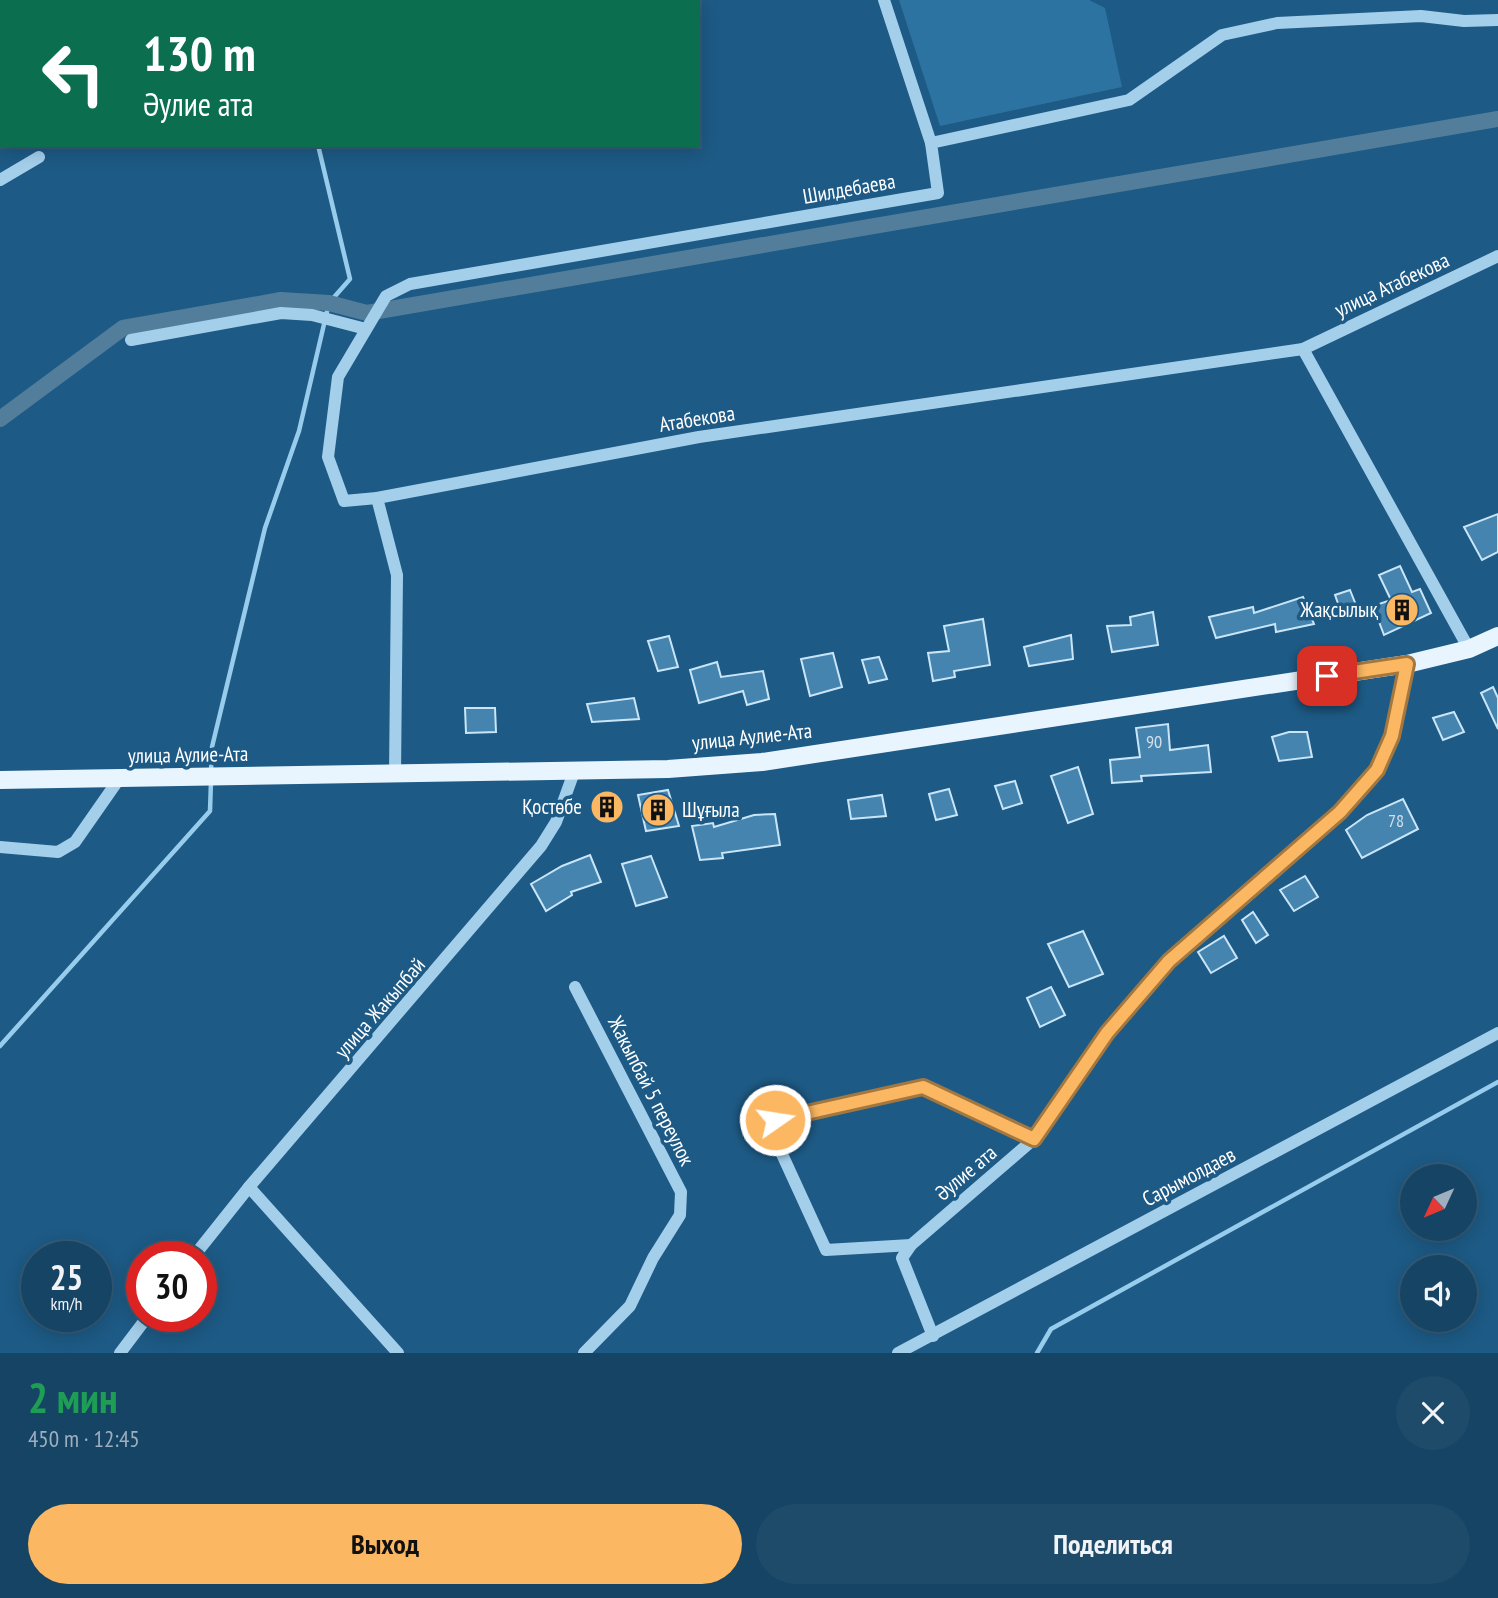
<!DOCTYPE html>
<html lang="ru">
<meta charset="utf-8">
<style>
:root{--surface:#164464;--page:#1f4b6a;--text:#f1f3f6;--muted:#9eb0bf;--line:#355c78;--accent:#fbb762}
body{margin:0;font-family:"PT Sans Narrow",sans-serif;background:var(--page);color:var(--text);height:100vh;display:flex;flex-direction:column;font-size:26px;white-space:nowrap}
*{box-sizing:border-box;margin:0}
p{font-size:23px;color:var(--muted)}
.icon{flex:none;width:38px;height:38px;fill:none;stroke:currentColor;stroke-width:2;stroke-linecap:round;stroke-linejoin:round}
.map{position:relative;height:1353px;overflow:hidden}
.details{display:flex;flex-direction:column;background:var(--surface);flex:1}
.details>*{flex:none}
.hud{position:absolute;left:0px;top:0px;width:700px;height:147px;box-shadow:0 4px 18px #0003,0 0 0 2px var(--line);background:#0b6e4f;color:#fff;overflow:hidden}
.needle{width:46px;rotate:226deg}
.fabs{position:absolute;left:1400px;top:1164px;display:grid;gap:14px}
.fabs a{display:grid;place-items:center;width:77px;height:77px;border-radius:50%;background:var(--surface);box-shadow:0 4px 18px #0003,0 0 0 2px var(--line);font-size:35px}
.speed{position:absolute;left:21px;top:1241px;display:flex;gap:14px;font-size:35px;font-weight:700;text-align:center}
.speed>*{display:grid;place-content:center;width:91px;height:91px;border-radius:50%;background:var(--surface);box-shadow:0 4px 18px #0003,0 0 0 2px var(--line);line-height:1}
.speed small{font-size:18px;font-weight:400}
.speed .limit{border:10px solid #d22;background:#fff;color:#111}
.pin{position:absolute;display:grid;place-items:center;width:60px;height:60px;color:#fff;margin:-30px;border-radius:14px;box-shadow:0 4px 10px #0006}
.me{position:absolute;width:77px;margin:-38px;rotate:77deg;stroke-linejoin:round;filter:drop-shadow(0 0 5px #0008)}
.turn{display:flex;align-items:center;gap:24px;height:147px;padding:0 28px;font-size:32px}
.turn .icon{width:91px;height:91px;stroke-width:2.5}
.turn b{display:block;font-size:49px;line-height:60px}
.round{display:grid;place-items:center;flex:none;width:74px;height:74px;border-radius:37px;background:var(--page)}
.head{display:flex;align-items:center;justify-content:space-between;height:119px;padding:0 28px}
h1{font-size:42px;font-weight:800;line-height:52px;color:#1e9e55}
.button{display:flex;gap:14px;margin-top:auto;padding:14px 28px}
.button a{flex:1;height:80px;border-radius:42px;background:var(--accent);color:#111;font-size:28px;font-weight:800;line-height:80px;text-align:center}
.button a+a{background:var(--page);color:var(--text)}
.map>svg:first-child{display:block}
.green{fill:#2d73a2}
.lines{fill:none;stroke-linecap:round;stroke-linejoin:round}
.stream{stroke:#97ccec;stroke-width:4.5}
.canal{stroke:#527e9c;stroke-width:16}
.building{fill:#4584ae;stroke:#c9e5f8;stroke-width:2}
.minor{stroke:#a4cfeb;stroke-width:12}
.major{stroke:#e8f4fe;stroke-width:18}
.route-casing{stroke:#a37740;stroke-width:18}
.route{stroke:#fbb762;stroke-width:12}
.labels{text-anchor:middle;stroke-width:7;stroke-linejoin:round;paint-order:stroke}
.number-label{font-size:18px;fill:#d0e0eb}
.street-label{font-size:21px;fill:#fff;stroke:#1d5a85}
.poi-label{font-size:21px;fill:#fff;stroke:#1d5a85;text-anchor:end}
</style>
<div class="map">
<svg width="1498" height="1353" viewBox="0 0 1498 1353">
<rect width="100%" height="100%" fill="#1d5a85"/>
<!-- green -->
<path class="green" d="M899 0H1089L1105 8 1122 87 940 126Z"/>
<g class="lines">
<!-- stream -->
<g class="stream">
<path d="M255 0 265 2"/>
<path d="M136 2 139 0"/>
<path d="M347 2 353 0"/>
<path d="M460 2 461 0"/>
<path d="M0 8 2 9"/>
<path d="M0 131 2 130"/>
<path d="M211 772 212 747 265 528 299 431 329 303 350 279 318 145"/>
<path d="M0 1046 210 811 211 781"/>
<path d="M1037 1353 1051 1329 1498 1082"/>
</g>
<!-- canal -->
<path class="canal" d="M0 419 123 328 281 300 329 303 367 313 1498 119"/>
</g>
<!-- building -->
<g class="building">
<path d="M1498 514V552L1482 560 1464 527Z"/>
<path d="M1400 566 1412 592 1420 589 1431 613 1384 635 1373 606 1391 600 1379 575Z"/>
<path d="M1350 590 1358 610 1342 615 1335 595Z"/>
<path d="M1303 597 1314 624 1276 632 1275 624 1216 638 1209 617 1253 607 1254 613Z"/>
<path d="M1153 612 1158 645 1112 652 1107 626 1131 625 1130 617Z"/>
<path d="M983 619 990 665 954 671 955 677 933 681 928 653 949 651 944 626Z"/>
<path d="M1071 635 1073 659 1029 666 1024 647Z"/>
<path d="M669 636 678 667 658 671 648 641Z"/>
<path d="M833 653 842 687 810 696 801 659Z"/>
<path d="M879 657 887 679 869 683 862 660Z"/>
<path d="M717 662 721 677 763 671 769 699 747 705 743 691 699 703 690 670Z"/>
<path d="M1493 687 1498 698V729L1481 693Z"/>
<path d="M634 698 639 719 592 722 587 704Z"/>
<path d="M465 708H495L496 732 466 733Z"/>
<path d="M1454 712 1464 732 1443 740 1433 718Z"/>
<path d="M1168 724 1170 750 1208 745 1211 772 1141 776 1142 781 1112 783 1110 760 1140 757 1136 728Z"/>
<path d="M1289 732H1307L1312 757 1279 761 1272 737Z"/>
<path d="M1078 767 1093 814 1068 823 1051 776Z"/>
<path d="M1015 781 1022 803 1003 809 995 786Z"/>
<path d="M949 789 957 815 936 820 929 794Z"/>
<path d="M668 790 679 826 646 831 638 795Z"/>
<path d="M882 795 886 816 851 819 848 800Z"/>
<path d="M618 796 619 815 597 817 594 799Z"/>
<path d="M1403 799 1418 829 1362 858 1346 830 1367 815Z"/>
<path d="M775 814 780 845 722 853 723 858 700 860 692 826 713 823 714 827 754 815Z"/>
<path d="M590 855 601 882 571 892 572 895 546 911 531 884 562 866Z"/>
<path d="M651 856 667 897 636 906 622 864Z"/>
<path d="M1305 876 1318 897 1294 911 1280 890Z"/>
<path d="M1253 912 1268 935 1256 943 1242 920Z"/>
<path d="M1083 931 1103 974 1069 987 1048 944Z"/>
<path d="M1224 936 1237 958 1211 973 1198 952Z"/>
<path d="M1051 987 1065 1015 1040 1027 1027 998Z"/>
</g>
<g class="lines">
<!-- minor -->
<g class="minor">
<path d="M884 0 931 143"/>
<path d="M0 180 39 157"/>
<path d="M131 340 281 313 312 315 366 329"/>
<path d="M1303 349 1469 649"/>
<path d="M377 498 344 501 328 457 338 377 386 296 410 284 938 193 931 143 1129 100 1222 35 1277 23 1421 16 1464 21 1498 20"/>
<path d="M395 776 397 575 377 498 699 437 1303 349 1498 256"/>
<path d="M0 847 58 852 75 842 119 779"/>
<path d="M575 987 681 1192 680 1215 653 1258 630 1306 584 1353"/>
<path d="M249 1187 398 1353"/>
<path d="M911 1245 826 1250 776 1141 775 1120 923 1087 1034 1139"/>
<path d="M194 1256 249 1187 541 846 556 822 574 772"/>
<path d="M933 1336 902 1258 911 1245 1034 1139 1107 1033 1169 961 1340 812 1377 770 1392 736 1407 664"/>
<path d="M120 1353 148 1316"/>
<path d="M898 1353 1498 1033"/>
</g>
<!-- major -->
<path class="major" d="M0 780 668 769 762 762 1407 664 1469 649 1498 636"/>
</g>
<g class="lines">
<defs>
<path id="route" d="M775 1120 923 1087 1034 1139 1107 1033 1169 961 1340 812 1377 770 1392 736 1407 664 1327 676"/>
</defs>
<!-- route casing -->
<use href="#route" class="route-casing"/>
<!-- route -->
<use href="#route" class="route"/>
</g>
<!-- icons -->
<defs>
<symbol id="building-disc" viewBox="-11 -11 22 22"><circle r="9.5" fill="#fbb762" stroke="#1d5a85"/><path d="M-4-6H4V6H1V3H-1V6H-4ZM-2.5-4.3h1.7v1.8h-1.7ZM.8-4.3h1.7v1.8H.8ZM-2.5-1h1.7V.8h-1.7ZM.8-1h1.7V.8H.8Z" fill="#111"/></symbol>
</defs>
<g fill-rule="evenodd">
<use href="#building-disc" x="1383" y="591" width="38" height="38"/>
<use href="#building-disc" x="588" y="788" width="38" height="38"/>
<use href="#building-disc" x="639" y="791" width="38" height="38"/>
</g>
<g class="labels">
<!-- number labels -->
<g class="number-label">
<text x="1154" y="748">90</text>
<text x="1396" y="827">78</text>
</g>
<!-- street labels -->
<g class="street-label">
<text transform="translate(849 189) rotate(-10)" y="7">Шилдебаева</text>
<text transform="translate(1392 285) rotate(-25)" y="7">улица Атабекова</text>
<text transform="translate(697 419) rotate(-9)" y="7">Атабекова</text>
<text transform="translate(752 737) rotate(-6)" y="7">улица Аулие-Ата</text>
<text transform="translate(188 755) rotate(-1)" y="7">улица Аулие-Ата</text>
<text transform="translate(380 1008) rotate(-49)" y="7">улица Жакыпбай</text>
<text transform="translate(651 1091) rotate(63)" y="7">Жакыпбай 5 переулок</text>
<text transform="translate(966 1173) rotate(-40)" y="7">Әулие ата</text>
<text transform="translate(1189 1177) rotate(-28)" y="7">Сарымолдаев</text>
</g>
<!-- poi labels -->
<g class="poi-label">
<text x="1378" y="617">Жақсылық</text>
<text x="582" y="814">Қостөбе</text>
<text x="682" y="817" text-anchor="start">Шұғыла</text>
</g>
</g>
</svg>
<div class="fabs">
<a><svg class="needle" viewBox="-14 -14 28 28"><path d="M0-13l5 13h-10z" fill="#e53935"/><path d="M0 13l5-13h-10z" fill="#9eb0bf"/></svg></a>
<a><svg class="icon" aria-label="sound" viewBox="0 0 24 24"><path d="M4 9h4l5-4v14l-5-4H4zM17 9q2 3 0 6"/></svg></a>
</div>
<div class="speed"><div>25<small>km/h</small></div><div class="limit">30</div></div>
<div class="pin" style="left:1327px;top:676px;background:#d93025"><svg class="icon" aria-label="arrive" viewBox="0 0 24 24"><path d="M6 21V4h12l-3 4 3 4H6"/></svg></div>
<svg class="me" style="left:775px;top:1120px" viewBox="-20 -20 40 40"><circle r="17" fill="#fbb762" stroke="#fff" stroke-width="3"/><path d="M0-11L8 9 0 5-8 9z" fill="#fff"/></svg>
<div class="hud">
<div class="turn"><svg class="icon" aria-label="left" viewBox="0 0 24 24"><path d="M17 20v-9H6M10 6l-5 5 5 5"/></svg><div><b>130 m</b>Әулие ата</div></div>
</div>
</div>
<section class="details">
<div class="head"><div><h1>2 мин</h1><p>450 m · 12:45</p></div><a class="round"><svg class="icon" aria-label="close" viewBox="0 0 24 24"><path d="M6 6l12 12M18 6L6 18"/></svg></a></div>
<div class="button"><a>Выход</a><a>Поделиться</a></div>
</section>
